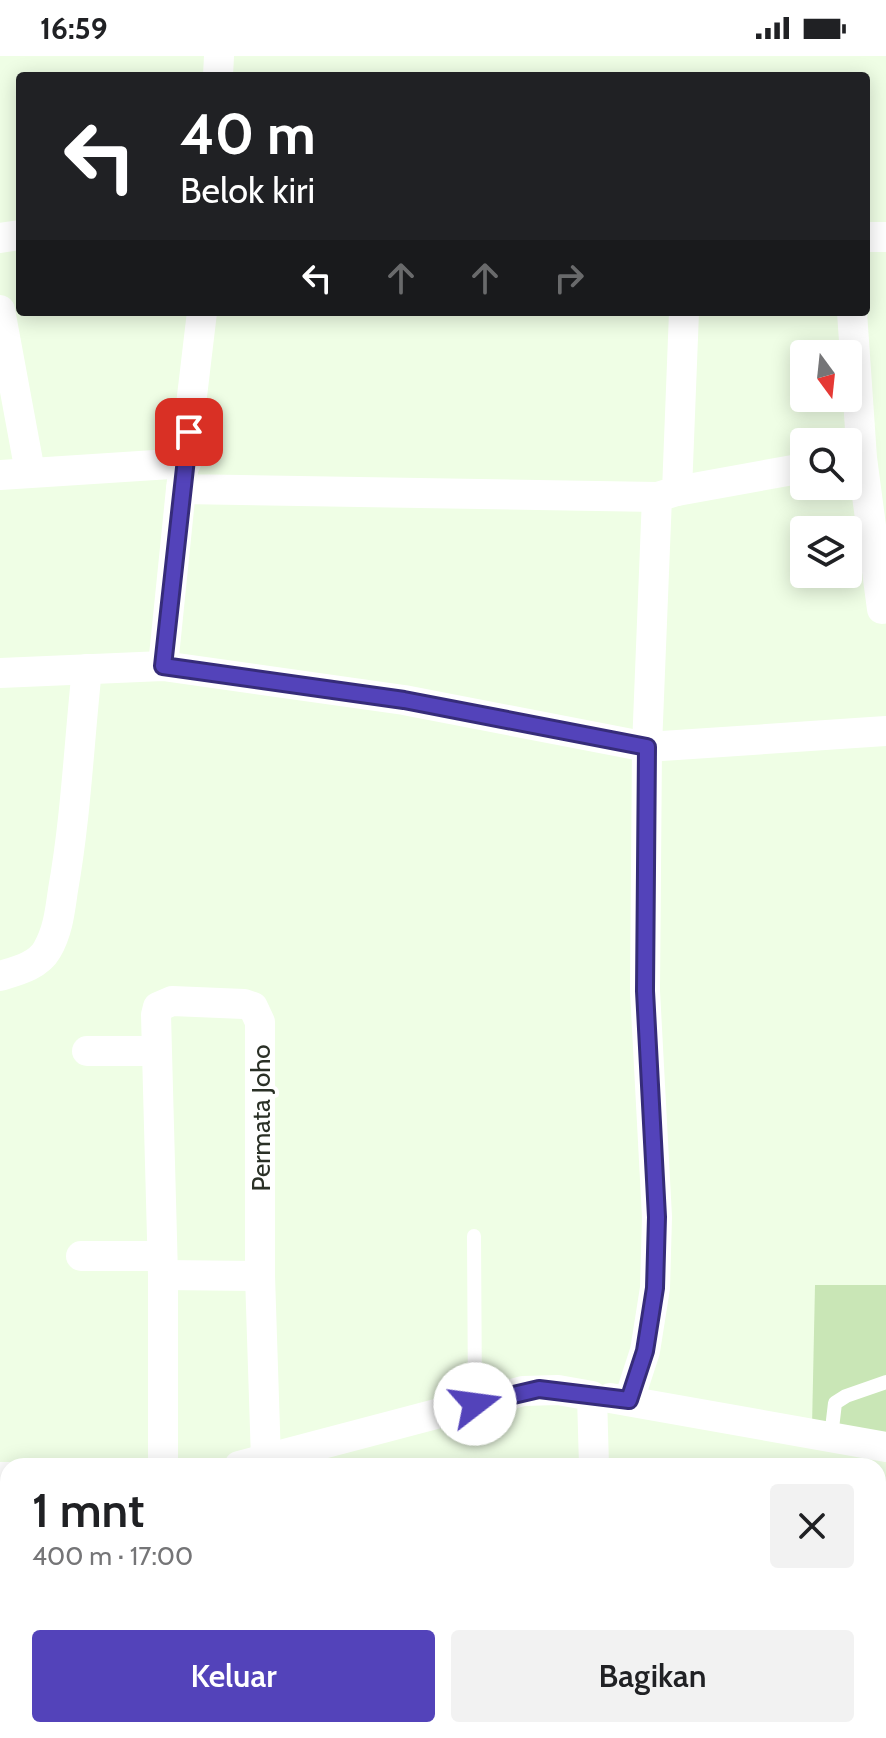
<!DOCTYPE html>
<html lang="id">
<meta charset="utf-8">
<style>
:root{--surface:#fff;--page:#f2f2f2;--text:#202124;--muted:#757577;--accent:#5343ba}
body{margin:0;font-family:Cabin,sans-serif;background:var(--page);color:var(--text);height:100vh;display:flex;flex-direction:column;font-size:30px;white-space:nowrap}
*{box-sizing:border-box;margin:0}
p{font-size:26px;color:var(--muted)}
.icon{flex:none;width:44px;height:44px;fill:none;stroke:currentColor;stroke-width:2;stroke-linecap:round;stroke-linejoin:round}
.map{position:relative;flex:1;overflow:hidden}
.panel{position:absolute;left:0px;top:1402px;width:886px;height:280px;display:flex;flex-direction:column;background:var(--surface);border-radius:24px 24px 0 0;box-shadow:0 4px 20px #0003}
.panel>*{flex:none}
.banner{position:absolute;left:16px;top:16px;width:854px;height:244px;border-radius:8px;box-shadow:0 4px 20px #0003;background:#202124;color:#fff;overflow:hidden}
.needle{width:52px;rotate:165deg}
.buttons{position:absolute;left:790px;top:284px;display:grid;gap:16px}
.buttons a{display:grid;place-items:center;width:72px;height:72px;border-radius:8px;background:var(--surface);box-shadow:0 4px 20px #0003;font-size:40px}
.pin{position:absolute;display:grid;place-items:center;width:68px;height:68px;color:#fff;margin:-34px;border-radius:16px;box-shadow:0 4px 12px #0006}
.me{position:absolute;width:88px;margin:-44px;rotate:75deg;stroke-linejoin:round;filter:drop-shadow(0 0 6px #0008)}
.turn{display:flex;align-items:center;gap:28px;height:168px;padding:0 32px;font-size:36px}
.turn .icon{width:104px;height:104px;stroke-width:2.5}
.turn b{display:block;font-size:56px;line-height:68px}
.lanes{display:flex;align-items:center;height:76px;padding:0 32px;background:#0003;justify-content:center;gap:40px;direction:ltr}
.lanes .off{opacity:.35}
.round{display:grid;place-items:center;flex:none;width:84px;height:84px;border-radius:8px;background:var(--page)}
.overview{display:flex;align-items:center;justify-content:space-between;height:136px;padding:0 32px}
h1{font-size:48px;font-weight:600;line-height:60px}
.cta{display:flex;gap:16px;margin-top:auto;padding:16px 32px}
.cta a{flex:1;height:92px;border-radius:8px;background:var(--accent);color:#fff;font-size:32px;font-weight:600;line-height:92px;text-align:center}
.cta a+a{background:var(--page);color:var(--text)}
.status{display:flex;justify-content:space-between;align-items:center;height:56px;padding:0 40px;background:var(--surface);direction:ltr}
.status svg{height:22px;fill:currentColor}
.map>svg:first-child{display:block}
.green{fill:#c9e6b6}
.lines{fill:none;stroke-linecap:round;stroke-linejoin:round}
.lane{stroke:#fff;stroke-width:14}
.street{stroke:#fff;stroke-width:30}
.route-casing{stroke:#362c79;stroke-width:20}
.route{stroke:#5343ba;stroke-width:14}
.labels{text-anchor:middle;stroke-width:8;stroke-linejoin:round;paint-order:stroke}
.street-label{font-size:26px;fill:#2a3026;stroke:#fff}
</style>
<div class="status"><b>16:59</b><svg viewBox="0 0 49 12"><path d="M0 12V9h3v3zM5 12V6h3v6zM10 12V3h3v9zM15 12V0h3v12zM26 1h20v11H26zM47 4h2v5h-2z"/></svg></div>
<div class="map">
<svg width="886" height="1682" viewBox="0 0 886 1682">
<rect width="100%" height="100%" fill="#effee5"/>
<!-- green -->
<g class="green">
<path d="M815 1229H886V1384L812 1371Z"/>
<path d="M0 1438H8V1610L0 1613Z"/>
</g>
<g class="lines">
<!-- lane -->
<g class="lane">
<path d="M474 1180 475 1348"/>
<path d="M831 1381 835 1347 846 1340 886 1326"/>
</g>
<!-- street -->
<g class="street">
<path d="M218 20 219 0"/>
<path d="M866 181H886"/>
<path d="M0 182 20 179"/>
<path d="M0 254 30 416"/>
<path d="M202 256 181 433 657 441"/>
<path d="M852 256 862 402 882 553"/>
<path d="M0 419 186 407"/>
<path d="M677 435 804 412"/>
<path d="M163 610 181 433"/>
<path d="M0 617 163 610 404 644 647 691 886 675"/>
<path d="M0 920C16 915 38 910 47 894 58 875 60 855 63 834 76 761 79 686 87 613"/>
<path d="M87 995H156"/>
<path d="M81 1200H162"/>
<path d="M163 1219 260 1220"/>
<path d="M610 1342 886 1391"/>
<path d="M629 1344 645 1295 655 1232 657 1161 645 935 647 691 657 441 677 435 684 256"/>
<path d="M163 1410V1219L156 959 158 951 172 945 244 948 253 951 260 966V1220L266 1404"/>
<path d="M239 1410 523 1335 558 1334 592 1340 594 1410"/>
<path d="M0 1421H8"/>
<path d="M0 1629 8 1627"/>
<path d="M878 1659 886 1660"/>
<path d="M14 1674V1682"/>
<path d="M604 1674V1682"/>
</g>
</g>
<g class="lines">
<defs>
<path id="route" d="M189 376 163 610 404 644 647 691 645 935 657 1161 655 1232 645 1295 629 1344 539 1333 475 1348"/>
</defs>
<!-- route casing -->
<use href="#route" class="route-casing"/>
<!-- route -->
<use href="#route" class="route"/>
</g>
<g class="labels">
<!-- street labels -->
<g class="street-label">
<text transform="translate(261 1062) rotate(-90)" y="9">Permata Joho</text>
</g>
</g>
</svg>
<div class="buttons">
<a><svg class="needle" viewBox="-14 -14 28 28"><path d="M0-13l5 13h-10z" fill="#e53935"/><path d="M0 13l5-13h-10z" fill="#757577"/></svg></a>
<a><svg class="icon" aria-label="search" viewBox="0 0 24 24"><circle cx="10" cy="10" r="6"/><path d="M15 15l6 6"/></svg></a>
<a><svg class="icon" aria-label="layers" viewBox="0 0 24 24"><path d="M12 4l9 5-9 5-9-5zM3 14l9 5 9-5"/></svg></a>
</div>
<div class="pin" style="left:189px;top:376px;background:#d93025"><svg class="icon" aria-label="arrive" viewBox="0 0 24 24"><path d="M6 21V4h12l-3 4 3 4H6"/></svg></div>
<svg class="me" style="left:475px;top:1348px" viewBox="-20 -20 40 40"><circle r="19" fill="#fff"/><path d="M0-13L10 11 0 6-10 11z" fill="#5343ba"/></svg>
<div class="banner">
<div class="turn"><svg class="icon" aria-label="left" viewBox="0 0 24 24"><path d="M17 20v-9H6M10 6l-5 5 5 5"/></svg><div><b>40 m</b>Belok kiri</div></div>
<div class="lanes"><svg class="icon" aria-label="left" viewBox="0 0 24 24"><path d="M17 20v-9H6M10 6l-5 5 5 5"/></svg><svg class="icon off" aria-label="ahead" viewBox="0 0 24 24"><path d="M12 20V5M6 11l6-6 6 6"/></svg><svg class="icon off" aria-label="ahead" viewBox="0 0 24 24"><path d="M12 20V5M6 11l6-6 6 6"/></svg><svg class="icon off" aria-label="right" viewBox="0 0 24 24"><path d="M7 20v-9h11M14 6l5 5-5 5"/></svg></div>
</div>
<section class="panel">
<div class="overview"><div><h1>1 mnt</h1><p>400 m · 17:00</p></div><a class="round"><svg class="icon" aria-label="close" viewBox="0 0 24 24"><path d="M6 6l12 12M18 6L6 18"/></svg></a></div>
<div class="cta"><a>Keluar</a><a>Bagikan</a></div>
</section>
</div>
